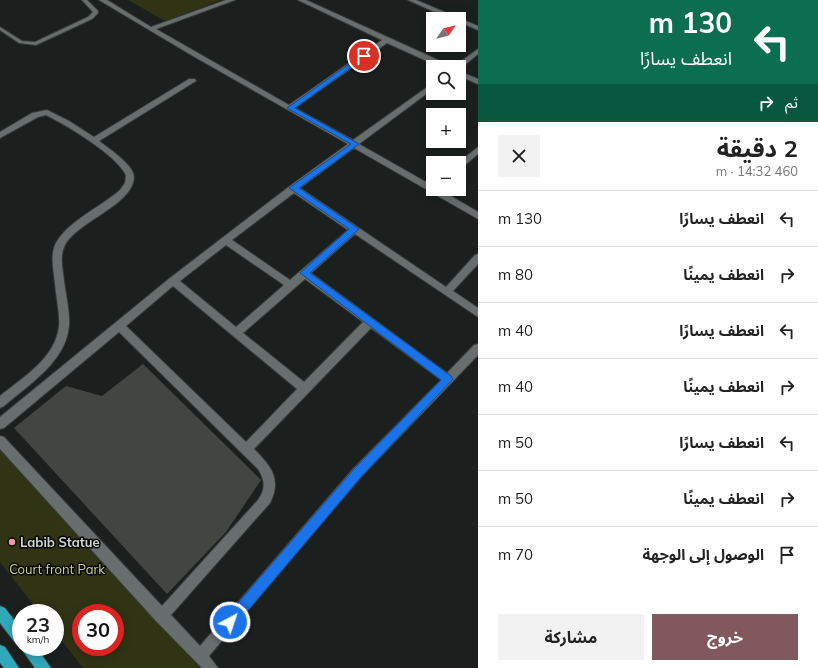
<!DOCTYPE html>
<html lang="ar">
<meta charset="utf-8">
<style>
:root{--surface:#fff;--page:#f2f2f2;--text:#222;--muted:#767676;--line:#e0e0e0;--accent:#80585d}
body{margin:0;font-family:Mulish,"Noto Sans Arabic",sans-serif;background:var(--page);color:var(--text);direction:rtl;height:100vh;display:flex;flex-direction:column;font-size:15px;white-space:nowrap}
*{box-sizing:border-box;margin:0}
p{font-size:13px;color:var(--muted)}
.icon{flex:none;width:22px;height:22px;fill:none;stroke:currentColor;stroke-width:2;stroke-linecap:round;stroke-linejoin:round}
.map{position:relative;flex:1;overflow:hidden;direction:ltr}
.details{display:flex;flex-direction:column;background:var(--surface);width:340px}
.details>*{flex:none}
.guide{background:#0b6e4f;color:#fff;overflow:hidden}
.needle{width:26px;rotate:56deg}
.controls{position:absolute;left:426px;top:12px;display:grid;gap:8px}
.controls a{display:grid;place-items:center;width:40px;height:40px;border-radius:0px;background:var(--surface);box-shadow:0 2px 10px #0003;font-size:20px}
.speed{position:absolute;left:12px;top:604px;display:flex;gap:8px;font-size:20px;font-weight:700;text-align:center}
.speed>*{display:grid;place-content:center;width:52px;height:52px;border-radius:50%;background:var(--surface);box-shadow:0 2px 10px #0003;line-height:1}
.speed small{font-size:10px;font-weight:400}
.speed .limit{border:6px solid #d22;background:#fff;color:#111}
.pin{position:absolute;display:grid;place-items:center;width:34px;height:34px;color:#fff;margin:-17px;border:2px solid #fff;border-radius:50%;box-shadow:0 1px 4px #0007}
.me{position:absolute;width:44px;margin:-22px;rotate:40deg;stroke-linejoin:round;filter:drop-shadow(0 0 3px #0008)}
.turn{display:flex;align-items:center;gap:14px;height:84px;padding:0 20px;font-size:18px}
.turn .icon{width:52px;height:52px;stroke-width:2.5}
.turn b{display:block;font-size:28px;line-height:34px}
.then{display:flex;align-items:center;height:38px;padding:0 20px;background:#0003;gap:8px;font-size:15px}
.round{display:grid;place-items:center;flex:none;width:42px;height:42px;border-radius:0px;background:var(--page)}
.headline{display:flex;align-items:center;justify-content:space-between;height:68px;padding:0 20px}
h1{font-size:24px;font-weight:700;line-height:30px}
.cta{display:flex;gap:8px;margin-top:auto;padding:8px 20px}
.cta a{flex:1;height:46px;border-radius:0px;background:var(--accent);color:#fff;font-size:16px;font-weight:700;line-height:46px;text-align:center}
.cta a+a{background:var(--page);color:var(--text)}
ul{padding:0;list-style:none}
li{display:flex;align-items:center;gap:12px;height:56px;padding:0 20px;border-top:1px solid var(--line)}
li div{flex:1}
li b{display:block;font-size:15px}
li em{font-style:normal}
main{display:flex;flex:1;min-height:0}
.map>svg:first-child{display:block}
.green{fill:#303314;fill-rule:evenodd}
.building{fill:#424642}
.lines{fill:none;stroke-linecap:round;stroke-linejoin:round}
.lane-casing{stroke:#363a39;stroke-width:2}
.street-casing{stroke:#363a39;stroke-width:2}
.primary-casing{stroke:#363a39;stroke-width:2}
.lane{fill:#676e6d;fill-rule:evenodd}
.street{fill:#676e6d;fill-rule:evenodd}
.primary{fill:#30a8bb;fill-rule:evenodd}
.route{fill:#1a73e8;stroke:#114b97}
.poi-dot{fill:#f49aa6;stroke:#070909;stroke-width:1.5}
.labels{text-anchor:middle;stroke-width:3;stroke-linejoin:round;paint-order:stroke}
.near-poi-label{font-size:13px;font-weight:bold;fill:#cfd3d2;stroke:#070909;text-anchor:start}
.near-park-label{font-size:13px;fill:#cad190;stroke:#070909}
</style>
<main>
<section class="details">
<div class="guide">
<div class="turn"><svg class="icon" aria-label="left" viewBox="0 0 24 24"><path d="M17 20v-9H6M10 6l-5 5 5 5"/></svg><div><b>130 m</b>انعطف يسارًا</div></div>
<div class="then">ثم<svg class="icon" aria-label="right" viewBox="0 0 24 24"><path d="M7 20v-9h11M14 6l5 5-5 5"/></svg></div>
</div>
<div class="headline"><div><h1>2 دقيقة</h1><p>460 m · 14:32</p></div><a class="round"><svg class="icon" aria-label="close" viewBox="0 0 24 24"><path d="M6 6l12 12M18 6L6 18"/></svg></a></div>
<ul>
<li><svg class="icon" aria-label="left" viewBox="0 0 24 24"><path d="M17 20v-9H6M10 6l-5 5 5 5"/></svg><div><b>انعطف يسارًا</b></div><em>130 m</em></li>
<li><svg class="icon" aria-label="right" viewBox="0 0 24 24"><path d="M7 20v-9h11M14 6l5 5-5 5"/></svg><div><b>انعطف يمينًا</b></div><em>80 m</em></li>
<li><svg class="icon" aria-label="left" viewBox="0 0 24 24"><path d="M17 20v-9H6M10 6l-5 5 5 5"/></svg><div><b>انعطف يسارًا</b></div><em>40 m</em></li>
<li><svg class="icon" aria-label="right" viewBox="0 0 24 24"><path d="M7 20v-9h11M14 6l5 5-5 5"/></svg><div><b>انعطف يمينًا</b></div><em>40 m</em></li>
<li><svg class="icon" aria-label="left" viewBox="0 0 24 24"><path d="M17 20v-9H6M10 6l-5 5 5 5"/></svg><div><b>انعطف يسارًا</b></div><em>50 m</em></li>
<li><svg class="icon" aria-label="right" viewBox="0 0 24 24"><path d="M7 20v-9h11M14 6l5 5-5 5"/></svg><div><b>انعطف يمينًا</b></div><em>50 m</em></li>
<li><svg class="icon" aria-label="arrive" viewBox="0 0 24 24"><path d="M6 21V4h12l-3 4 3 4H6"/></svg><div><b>الوصول إلى الوجهة</b></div><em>70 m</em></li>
</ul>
<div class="cta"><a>خروج</a><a>مشاركة</a></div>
</section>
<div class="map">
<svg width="478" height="668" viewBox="0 0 478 668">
<rect width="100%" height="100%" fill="#1b201f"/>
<!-- green -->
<g class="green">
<path d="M128 0H221L165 21Z"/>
<path d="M0 446 200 668H83L55 632V613H40L0 562ZM81 613H115V647H81Z"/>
</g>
<!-- building -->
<path class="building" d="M143 364 261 480 226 532 167 594 14 428 66 386 102 396Z"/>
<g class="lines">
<defs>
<path id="lane" d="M82 0H87L98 11V13L92 19 36 45 19 43 0 30V27L22 41 35 42 88 17 93 12Z"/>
<g id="street">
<path d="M99 0H107L151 27 226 0H235L156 29 289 105 382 40 298 0H306L449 65 450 67H440L387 43 295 108 353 140 433 83V89L359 144 433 186V189H439L478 212V219L354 148 300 188 446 287 475 255 478 254V264L453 291 478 308V317L355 234 311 273 447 373 474 345 478 344V355L361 477 209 656 218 668H202L156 621 0 449V436L4 437 162 606 258 500C266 489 265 480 258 469L119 332 4 428 0 429V417L170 278 290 186 348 144 193 56ZM294 193 348 230 290 280 232 240ZM226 245 284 285 236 327 180 281ZM305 279 363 322 304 382 243 333ZM173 286 297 389 246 442 126 326ZM371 328 441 380 353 469 200 646 171 615 270 503C282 479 271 466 254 449Z"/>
<path d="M408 0H416L478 26V30L459 22V19H450Z"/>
<path d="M478 49V54L460 69 459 67H453Z"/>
<path d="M459 71 478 79V84L459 76Z"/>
<path d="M189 79H195L196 81 99 141C108 148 134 165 134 177 133 205 78 221 65 245 59 256 63 270 64 281 66 296 70 312 69 326 66 362 28 385 4 406L0 408V396C22 378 56 358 59 326 60 312 56 298 55 284 54 271 50 257 55 245 66 222 101 207 120 190L125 183 126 175C115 154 68 126 46 115L38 117 0 138V132L32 113 47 110 69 121 94 137Z"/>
<path d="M478 147V154L459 170 458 163Z"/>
</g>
<g id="primary">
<path d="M0 606 5 608 21 629V647H36L51 668H35L20 647 21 646 16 644 0 623Z"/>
<path d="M0 645 5 647 19 668H4L0 663Z"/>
</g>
</defs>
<!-- lane casing -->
<use href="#lane" class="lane-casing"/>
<!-- street casing -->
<use href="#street" class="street-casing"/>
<!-- primary casing -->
<use href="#primary" class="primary-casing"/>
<!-- lane -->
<use href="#lane" class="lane"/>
<!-- street -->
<use href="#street" class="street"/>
<!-- primary -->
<use href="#primary" class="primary"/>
</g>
<!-- route -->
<path class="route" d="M362 55 367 56 295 108 359 144 299 188 359 229 310 273 451 376 453 379 361 477 234 627 230 628 225 627 224 622 225 618 354 469 441 380 300 273 349 229 289 188 351 144 287 108Z"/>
<!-- markers -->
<circle class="poi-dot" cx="12" cy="542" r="4"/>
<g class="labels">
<!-- near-poi labels -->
<g class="near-poi-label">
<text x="20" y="547">Labib Statue</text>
</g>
<!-- near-park labels -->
<g class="near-park-label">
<text x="57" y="574">Court front Park</text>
</g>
</g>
</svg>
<div class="controls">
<a><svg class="needle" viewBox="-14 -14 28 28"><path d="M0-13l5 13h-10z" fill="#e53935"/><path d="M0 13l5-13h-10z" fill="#767676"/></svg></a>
<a><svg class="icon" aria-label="search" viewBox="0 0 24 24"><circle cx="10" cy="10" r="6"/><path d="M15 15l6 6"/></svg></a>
<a>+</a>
<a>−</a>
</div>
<div class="speed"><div>23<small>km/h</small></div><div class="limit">30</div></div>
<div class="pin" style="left:364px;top:56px;background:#d93025"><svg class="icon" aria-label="arrive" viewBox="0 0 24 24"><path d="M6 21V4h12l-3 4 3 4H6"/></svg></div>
<svg class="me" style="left:230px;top:622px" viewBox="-20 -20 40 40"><circle r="17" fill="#1a73e8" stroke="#fff" stroke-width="3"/><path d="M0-11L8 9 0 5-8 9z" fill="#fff"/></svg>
</div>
</main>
